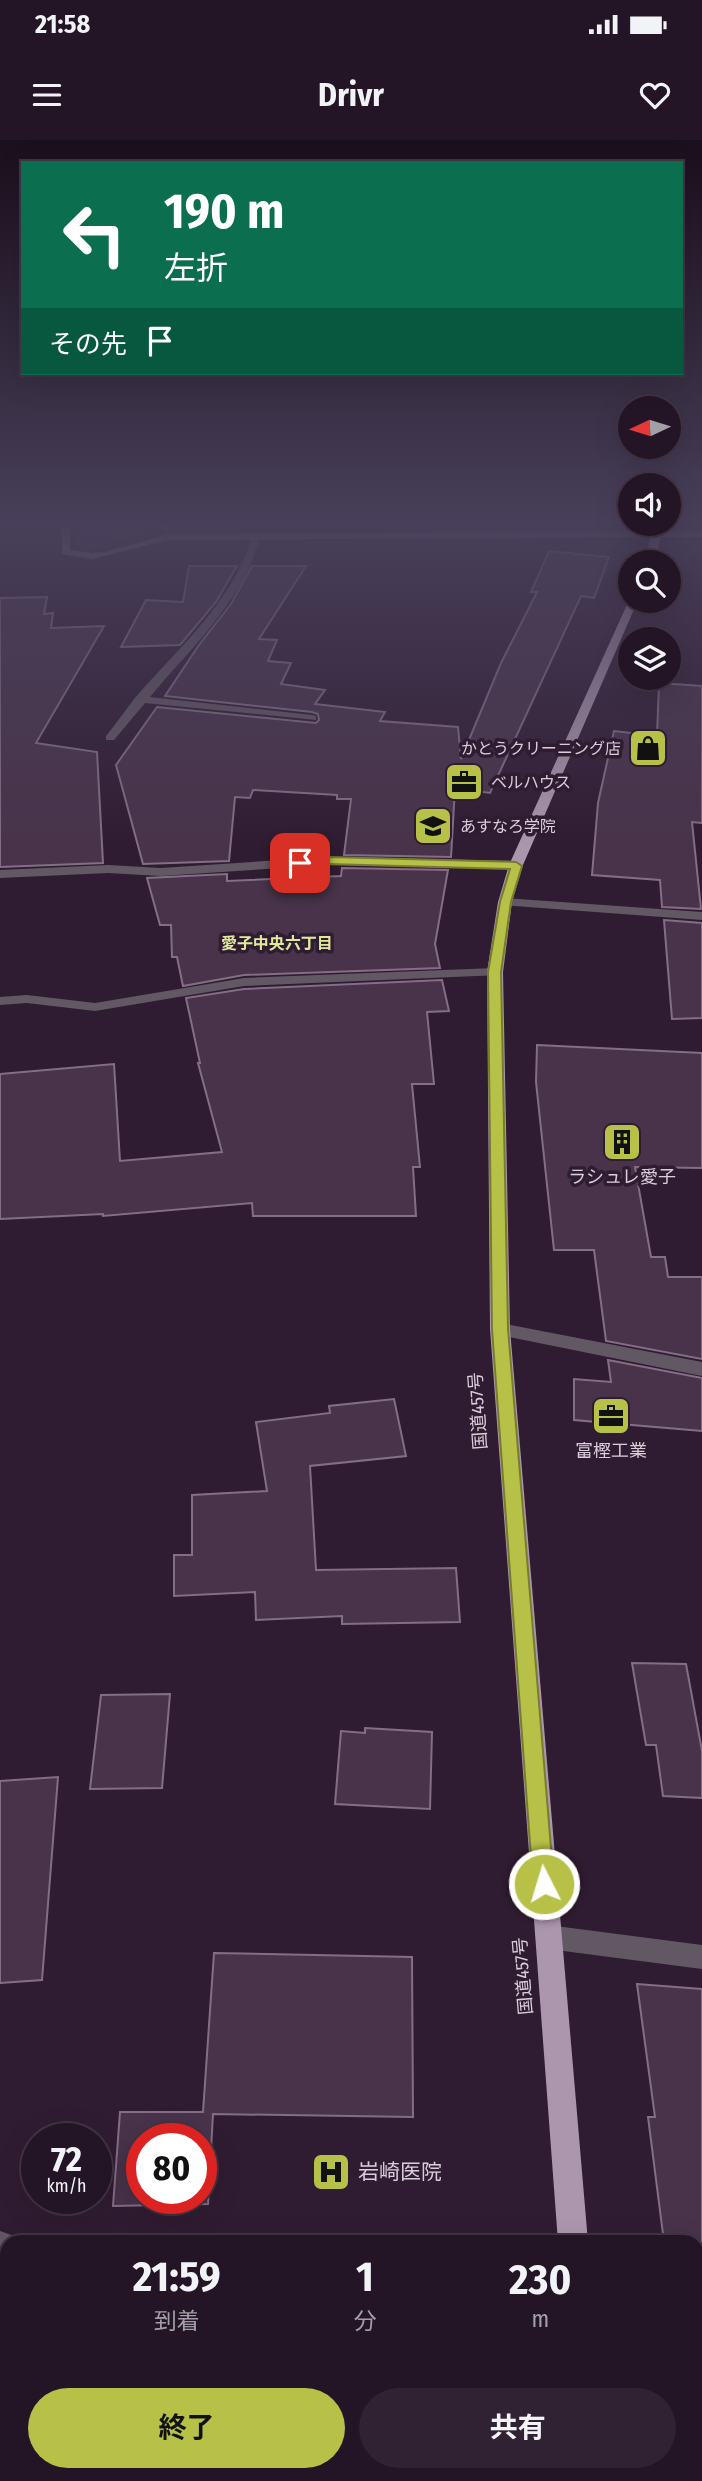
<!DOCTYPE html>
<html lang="ja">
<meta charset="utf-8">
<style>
:root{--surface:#241526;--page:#302232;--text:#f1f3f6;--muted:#a39fa7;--line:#413443;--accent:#b7c147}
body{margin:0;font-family:"Fira Sans Condensed","Noto Sans JP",sans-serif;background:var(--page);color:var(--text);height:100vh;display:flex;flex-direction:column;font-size:26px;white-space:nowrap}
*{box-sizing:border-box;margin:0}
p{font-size:23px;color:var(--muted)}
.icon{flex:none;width:38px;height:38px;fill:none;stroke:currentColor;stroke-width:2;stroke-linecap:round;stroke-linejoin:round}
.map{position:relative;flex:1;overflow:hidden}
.sheet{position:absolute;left:0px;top:2095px;width:704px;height:247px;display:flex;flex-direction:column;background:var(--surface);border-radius:21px 21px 0 0;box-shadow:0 7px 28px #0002,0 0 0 2px var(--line)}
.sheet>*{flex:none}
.hud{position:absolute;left:21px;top:21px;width:662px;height:214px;border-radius:0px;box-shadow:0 7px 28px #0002,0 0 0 2px var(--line);background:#0b6e4f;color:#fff;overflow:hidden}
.needle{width:46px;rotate:266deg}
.buttons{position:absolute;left:618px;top:256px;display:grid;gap:14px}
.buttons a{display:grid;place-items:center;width:63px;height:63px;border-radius:50%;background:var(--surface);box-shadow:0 7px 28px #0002,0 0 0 2px var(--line);font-size:35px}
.speed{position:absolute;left:21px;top:1983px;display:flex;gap:14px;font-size:35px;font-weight:700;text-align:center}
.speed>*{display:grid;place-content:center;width:91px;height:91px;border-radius:50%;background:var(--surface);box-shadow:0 7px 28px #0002,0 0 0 2px var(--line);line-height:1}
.speed small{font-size:18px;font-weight:400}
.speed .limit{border:10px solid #d22;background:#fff;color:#111}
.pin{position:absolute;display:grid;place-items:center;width:60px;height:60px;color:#fff;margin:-30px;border-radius:14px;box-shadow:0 4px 10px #0006}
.me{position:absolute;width:77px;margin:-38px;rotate:355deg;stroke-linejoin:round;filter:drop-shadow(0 0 5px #0008)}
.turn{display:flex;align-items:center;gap:24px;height:147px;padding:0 28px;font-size:32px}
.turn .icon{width:91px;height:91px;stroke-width:2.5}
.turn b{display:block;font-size:49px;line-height:60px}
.then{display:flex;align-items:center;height:66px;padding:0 28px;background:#0003;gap:14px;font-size:26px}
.eta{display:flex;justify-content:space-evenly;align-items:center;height:119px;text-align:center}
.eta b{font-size:42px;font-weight:700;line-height:49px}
.cta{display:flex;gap:14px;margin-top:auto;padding:14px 28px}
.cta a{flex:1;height:80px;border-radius:42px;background:var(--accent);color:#111;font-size:28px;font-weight:700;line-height:80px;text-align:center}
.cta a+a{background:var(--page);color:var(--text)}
.status{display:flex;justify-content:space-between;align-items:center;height:49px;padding:0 35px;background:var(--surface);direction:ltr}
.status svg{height:19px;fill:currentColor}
header{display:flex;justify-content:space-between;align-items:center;height:91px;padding:0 28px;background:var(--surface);font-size:32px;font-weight:700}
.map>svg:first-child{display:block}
.green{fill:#462649}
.building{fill:#48334a;stroke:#846d86;stroke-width:2;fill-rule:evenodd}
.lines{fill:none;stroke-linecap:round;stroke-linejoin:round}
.minor{fill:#625863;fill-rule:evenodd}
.secondary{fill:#857586;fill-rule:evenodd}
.trunk{fill:#ac96ae;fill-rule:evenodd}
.route{fill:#b7c147;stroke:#777d2e;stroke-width:2}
.labels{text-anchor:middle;stroke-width:7;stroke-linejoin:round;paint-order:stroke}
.far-poi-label{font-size:16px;fill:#dacddb;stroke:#301c32;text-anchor:start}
.far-neighbourhood-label{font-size:16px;font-weight:bold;fill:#e0e99b;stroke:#301c32}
.poi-label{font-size:18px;fill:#dacddb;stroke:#301c32}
.street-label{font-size:18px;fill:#dacddb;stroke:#301c32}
.near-poi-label{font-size:21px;fill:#dacddb;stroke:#301c32;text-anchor:start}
</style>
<div class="status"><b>21:58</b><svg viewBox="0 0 49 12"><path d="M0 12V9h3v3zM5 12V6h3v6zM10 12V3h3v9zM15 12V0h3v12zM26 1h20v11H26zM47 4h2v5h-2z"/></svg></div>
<header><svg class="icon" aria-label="menu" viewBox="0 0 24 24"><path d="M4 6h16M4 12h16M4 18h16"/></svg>Drivr<svg class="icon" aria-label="heart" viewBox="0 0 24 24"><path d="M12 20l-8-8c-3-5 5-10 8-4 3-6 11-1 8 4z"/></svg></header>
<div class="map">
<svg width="702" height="2341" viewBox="0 0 702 2341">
<rect width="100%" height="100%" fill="#301c32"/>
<!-- green -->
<path class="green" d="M127 381 141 388 158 391C150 393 143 393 135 395 116 400 97 417 77 404L80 386Z"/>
<!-- building -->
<g class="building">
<path d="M549 411 609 417 594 458 581 456 490 653 455 648 451 717 344 715 351 659H337V655L253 650 250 658 235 657 229 721 143 724 116 625 157 567 316 583 319 580 318 574 312 572 165 556 199 505 231 464 252 426H306L259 499 277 500 268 521 291 523 281 544 325 550 315 564 385 572 380 581 458 587 461 619 501 523 537 452H531Z"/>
<path d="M189 426H237L216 462 180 505 121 507 146 460 183 462Z"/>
<path d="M47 457 44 474 53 473 51 488 104 486 36 603 97 612 103 723 0 727V458Z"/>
<path d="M659 543 702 546V683L692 682 701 769 662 767 660 740 592 735 598 663 614 591 657 596Z"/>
<path d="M342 728 448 730 435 804 440 828 244 835 183 846 177 817H172L171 785H160L147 738 227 734V741L341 736Z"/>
<path d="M664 780 702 783V878L672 879Z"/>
<path d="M442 840 449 871 427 872 434 944H412L420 1027H413L416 1076H253L252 1063 103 1076V1074L0 1079V934L114 924 120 1021 222 1012 198 923H200L186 858 244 849Z"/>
<path d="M537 905 702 913V1028L635 1027 651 1117H665L668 1137H702V1219L606 1201 594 1110H554L536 942Z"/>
<path d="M608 1220 702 1238V1291L574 1280V1239L611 1242Z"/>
<path d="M394 1259 406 1316 310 1326 316 1430 456 1428 460 1482 342 1484V1476L256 1480 255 1452 174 1456V1415H192V1355L267 1351 256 1282 330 1273 329 1266Z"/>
<path d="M632 1523 686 1524 702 1611V1658L663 1656 656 1605H646Z"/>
<path d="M170 1554 162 1648 90 1649 101 1555Z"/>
<path d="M365 1588 432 1592 430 1669 335 1664 341 1591 365 1593Z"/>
<path d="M58 1637 42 1840 0 1843V1641Z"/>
<path d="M214 1813 412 1817 413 1977 213 1974 208 2064 113 2066 120 1972H203ZM142 1998H201V2058H142Z"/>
<path d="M637 1844 702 1849V2102H664L648 1977H655Z"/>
</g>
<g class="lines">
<!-- minor -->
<g class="minor">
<path d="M256 394 260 397C244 460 191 508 150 557L312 575 316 576V580L145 563 114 600H106V596C116 584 127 568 135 558 177 509 233 462 252 397Z"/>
<path d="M328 717 516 721 522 725 516 729 328 725 161 736 108 733 0 738V730L108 725 161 728Z"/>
<path d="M505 758 702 772V780L500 765 499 762Z"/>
<path d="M495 828 502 832 500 835 244 846 95 871 27 863 0 865V857L27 855 95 863 244 838Z"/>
<path d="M500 1183 702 1222V1236L494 1194 491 1189 494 1184Z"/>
<path d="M548 1785 702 1805V1829L548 1809 539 1806 536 1797 539 1788Z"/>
<path d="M0 2091 17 2097 19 2102H7V2121L0 2119Z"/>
</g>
<!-- secondary -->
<g class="secondary">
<path d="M62 379H70V410L92 413 104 412 169 394 702 391V397L169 400 92 419 62 414Z"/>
<path d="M137 379C146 379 184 382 190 385L163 389Z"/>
<path d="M559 379H630L631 383 378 387 374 384 378 381Z"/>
<path d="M668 379H702V383L668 384 667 383Z"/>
</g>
<!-- trunk -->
<g class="trunk">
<path d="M654 383H664L655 422H645Z"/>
<path d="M630 458V460H638L523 725 512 762 503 832 510 1189 588 2102H558L490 1189 487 832 498 762 509 725Z"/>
<rect x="577" y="2334" width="34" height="7"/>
</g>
</g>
<!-- sky -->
<linearGradient id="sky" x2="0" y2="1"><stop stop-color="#1a0f1c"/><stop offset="0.54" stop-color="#48405a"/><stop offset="1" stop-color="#48405a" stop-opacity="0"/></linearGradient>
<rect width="702" height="707" fill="url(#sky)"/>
<!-- route -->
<path class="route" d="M328 717 516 722 522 726 511 762 501 832 508 1189 554 1744 551 1751 544 1754 536 1751 533 1744 492 1189 488 832 500 762 510 729 328 724 300 726 295 723 300 719Z"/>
<!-- icons -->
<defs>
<symbol id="shop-square" viewBox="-11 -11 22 22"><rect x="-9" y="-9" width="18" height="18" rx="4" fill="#b7c147" stroke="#301c32"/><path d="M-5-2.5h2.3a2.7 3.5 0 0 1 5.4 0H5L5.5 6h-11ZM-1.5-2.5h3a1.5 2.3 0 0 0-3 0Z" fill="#111"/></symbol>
<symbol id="office-square" viewBox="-11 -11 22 22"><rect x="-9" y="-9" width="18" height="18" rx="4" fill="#b7c147" stroke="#301c32"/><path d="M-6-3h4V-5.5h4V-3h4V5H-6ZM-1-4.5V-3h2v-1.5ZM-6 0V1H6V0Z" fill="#111"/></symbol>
<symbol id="school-square" viewBox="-11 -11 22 22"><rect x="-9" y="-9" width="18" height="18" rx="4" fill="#b7c147" stroke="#301c32"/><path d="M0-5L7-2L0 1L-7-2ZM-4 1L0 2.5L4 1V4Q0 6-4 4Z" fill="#111"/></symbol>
<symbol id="building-square" viewBox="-11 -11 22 22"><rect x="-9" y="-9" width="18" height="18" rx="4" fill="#b7c147" stroke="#301c32"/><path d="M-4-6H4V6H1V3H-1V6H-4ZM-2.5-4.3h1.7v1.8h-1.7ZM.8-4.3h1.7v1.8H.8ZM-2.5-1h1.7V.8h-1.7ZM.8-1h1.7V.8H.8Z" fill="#111"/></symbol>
<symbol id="hospital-square" viewBox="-11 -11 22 22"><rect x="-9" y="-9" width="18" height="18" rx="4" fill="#b7c147" stroke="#301c32"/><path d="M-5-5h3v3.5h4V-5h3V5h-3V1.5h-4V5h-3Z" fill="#111"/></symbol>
</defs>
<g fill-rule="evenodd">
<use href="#shop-square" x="626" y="586" width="44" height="44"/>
<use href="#office-square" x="442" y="620" width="44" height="44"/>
<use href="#school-square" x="411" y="664" width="44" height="44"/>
<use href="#building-square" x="600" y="980" width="44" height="44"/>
<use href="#office-square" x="589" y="1254" width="44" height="44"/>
<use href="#hospital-square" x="309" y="2010" width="44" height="44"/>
</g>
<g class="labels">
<!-- far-poi labels -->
<g class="far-poi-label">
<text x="621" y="614" text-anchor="end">かとうクリーニング店</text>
<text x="491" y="648">ベルハウス</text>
<text x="460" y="692">あすなろ学院</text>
</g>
<!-- far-neighbourhood labels -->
<g class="far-neighbourhood-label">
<text x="277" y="809">愛子中央六丁目</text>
</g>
<!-- poi labels -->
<g class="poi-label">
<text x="622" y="1043">ラシュレ愛子</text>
<text x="611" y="1317">富樫工業</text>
</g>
<!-- street labels -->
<g class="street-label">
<text transform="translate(478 1271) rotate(-94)" y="6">国道457号</text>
<text transform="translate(523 1836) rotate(-95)" y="6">国道457号</text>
</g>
<!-- near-poi labels -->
<g class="near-poi-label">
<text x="358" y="2039">岩崎医院</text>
</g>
</g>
</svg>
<div class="buttons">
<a><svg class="needle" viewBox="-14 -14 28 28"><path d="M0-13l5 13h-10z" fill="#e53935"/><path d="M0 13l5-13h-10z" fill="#a39fa7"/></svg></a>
<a><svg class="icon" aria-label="sound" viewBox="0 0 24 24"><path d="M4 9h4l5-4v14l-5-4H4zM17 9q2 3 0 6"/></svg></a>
<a><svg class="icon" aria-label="search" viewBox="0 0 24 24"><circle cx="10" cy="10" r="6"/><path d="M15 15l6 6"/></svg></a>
<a><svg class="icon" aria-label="layers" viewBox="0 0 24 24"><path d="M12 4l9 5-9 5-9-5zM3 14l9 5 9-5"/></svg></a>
</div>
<div class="speed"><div>72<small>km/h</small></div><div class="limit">80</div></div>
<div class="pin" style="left:300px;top:723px;background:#d93025"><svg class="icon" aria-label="arrive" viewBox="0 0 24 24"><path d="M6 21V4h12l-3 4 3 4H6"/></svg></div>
<svg class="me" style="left:544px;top:1744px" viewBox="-20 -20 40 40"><circle r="17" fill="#b7c147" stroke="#fff" stroke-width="3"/><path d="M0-11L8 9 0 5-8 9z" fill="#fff"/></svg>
<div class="hud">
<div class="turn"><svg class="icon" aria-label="left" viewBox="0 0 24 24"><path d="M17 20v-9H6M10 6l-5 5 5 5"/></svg><div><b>190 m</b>左折</div></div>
<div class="then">その先<svg class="icon" aria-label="arrive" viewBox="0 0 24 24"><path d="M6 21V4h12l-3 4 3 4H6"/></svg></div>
</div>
<section class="sheet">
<div class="eta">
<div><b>21:59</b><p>到着</p></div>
<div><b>1</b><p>分</p></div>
<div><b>230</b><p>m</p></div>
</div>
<div class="cta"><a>終了</a><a>共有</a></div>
</section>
</div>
